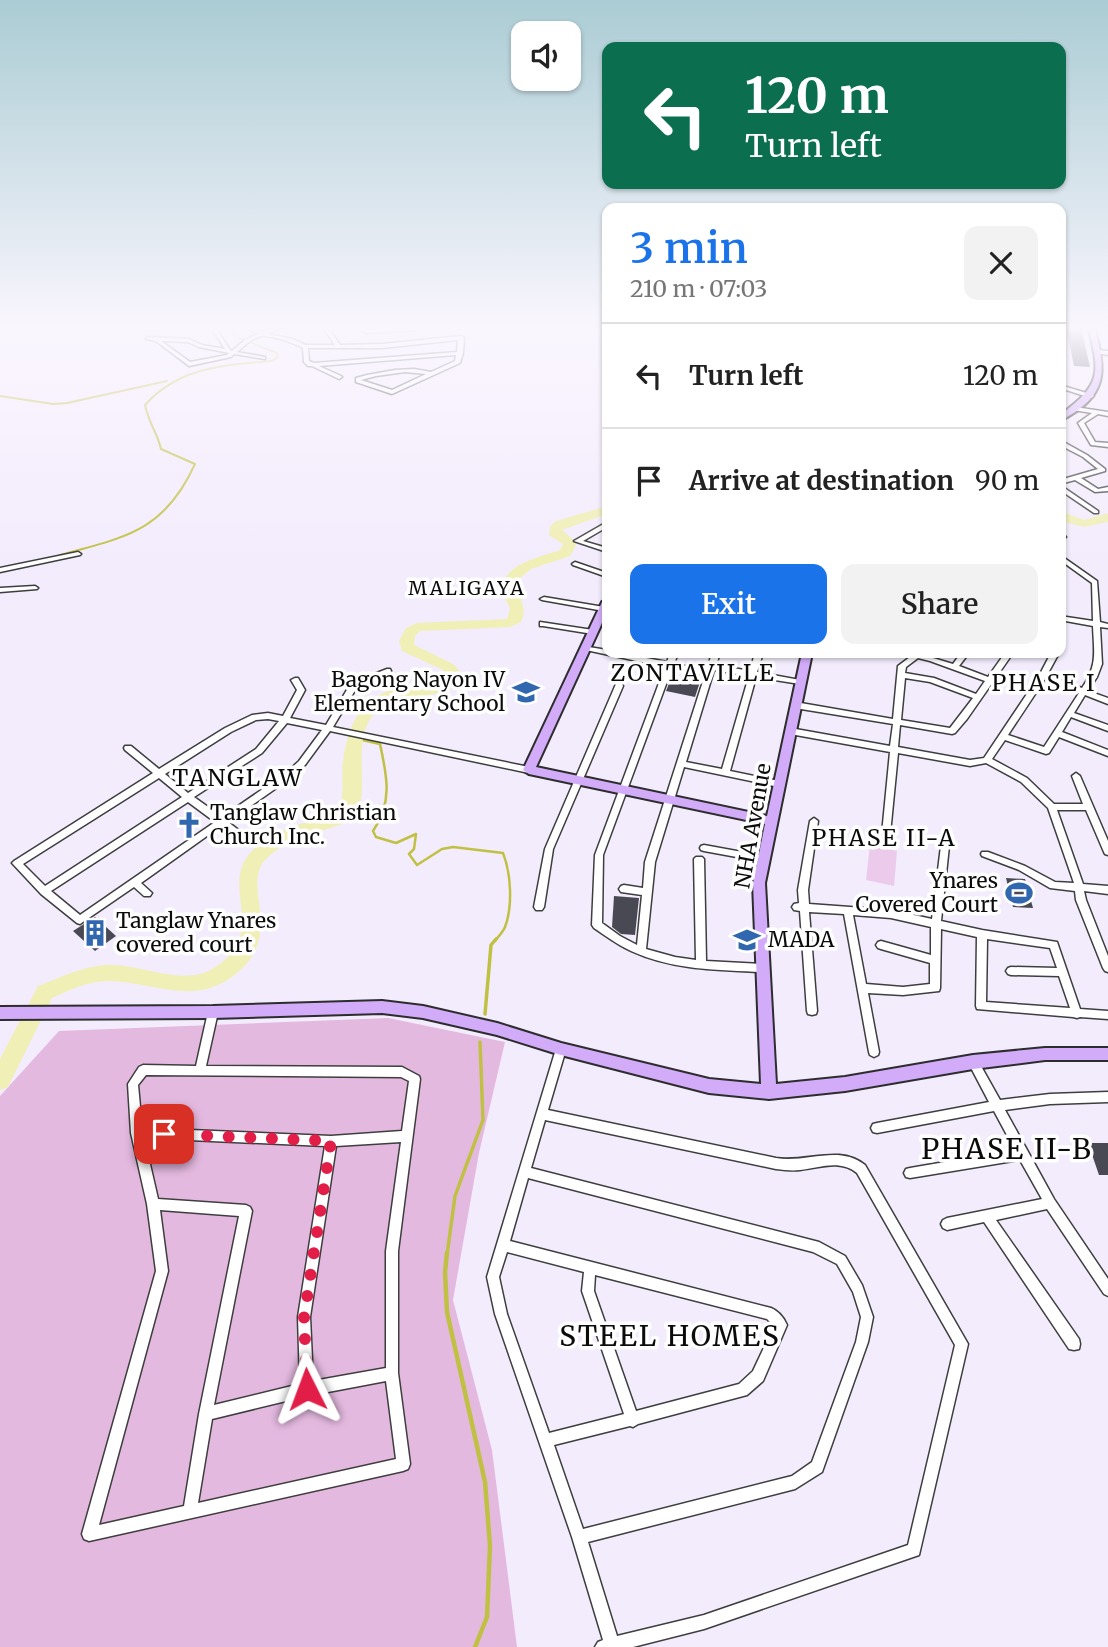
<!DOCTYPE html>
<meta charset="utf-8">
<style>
:root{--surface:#fff;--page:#f2f2f2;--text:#222;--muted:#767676;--line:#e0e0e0;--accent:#1a73e8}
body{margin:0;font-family:Merriweather,serif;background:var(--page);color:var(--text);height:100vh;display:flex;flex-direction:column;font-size:26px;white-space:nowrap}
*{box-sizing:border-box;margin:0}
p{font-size:23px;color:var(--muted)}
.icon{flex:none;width:38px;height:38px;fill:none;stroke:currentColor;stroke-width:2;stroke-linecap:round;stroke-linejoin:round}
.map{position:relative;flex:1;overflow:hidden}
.panel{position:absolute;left:602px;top:203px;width:464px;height:455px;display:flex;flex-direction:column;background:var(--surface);border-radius:14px;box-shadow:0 2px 5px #0004}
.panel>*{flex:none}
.banner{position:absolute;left:602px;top:42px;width:464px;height:147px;border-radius:14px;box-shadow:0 2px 5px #0004;background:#0b6e4f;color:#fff;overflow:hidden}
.buttons{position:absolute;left:511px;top:21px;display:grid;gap:14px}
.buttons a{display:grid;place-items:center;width:70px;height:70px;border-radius:14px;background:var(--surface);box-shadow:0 2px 5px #0004;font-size:35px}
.pin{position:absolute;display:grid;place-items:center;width:60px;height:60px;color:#fff;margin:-30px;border-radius:14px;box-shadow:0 4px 10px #0006}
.me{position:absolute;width:77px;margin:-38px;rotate:357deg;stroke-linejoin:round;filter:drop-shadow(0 0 5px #0008)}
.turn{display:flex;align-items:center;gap:24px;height:147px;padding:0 28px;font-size:32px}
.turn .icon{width:91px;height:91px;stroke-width:2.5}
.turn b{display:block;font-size:49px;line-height:60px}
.round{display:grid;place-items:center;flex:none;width:74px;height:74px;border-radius:14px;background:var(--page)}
.headline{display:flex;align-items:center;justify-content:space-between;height:119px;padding:0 28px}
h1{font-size:42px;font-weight:600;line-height:52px;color:var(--accent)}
.primary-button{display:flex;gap:14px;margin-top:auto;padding:14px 28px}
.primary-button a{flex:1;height:80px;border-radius:14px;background:var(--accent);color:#fff;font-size:28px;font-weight:600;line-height:80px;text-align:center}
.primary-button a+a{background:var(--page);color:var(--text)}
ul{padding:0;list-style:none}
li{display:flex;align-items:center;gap:21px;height:105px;padding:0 28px;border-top:2px solid var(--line)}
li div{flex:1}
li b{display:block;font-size:26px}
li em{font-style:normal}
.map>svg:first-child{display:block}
.green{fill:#e4b9e0}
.pitch{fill:#ebcaec}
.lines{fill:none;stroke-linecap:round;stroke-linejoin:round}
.stream-far3{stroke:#c0c142;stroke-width:2}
.stream-far2{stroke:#c0c142;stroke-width:2.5}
.stream-far1{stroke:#c0c142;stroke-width:3.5}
.stream{stroke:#c0c142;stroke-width:4.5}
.river{fill:#f0efb5;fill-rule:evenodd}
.building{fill:#494953}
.street-casing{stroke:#3e3e3e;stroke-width:3}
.secondary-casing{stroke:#2d2d2d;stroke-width:4}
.street{fill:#fff;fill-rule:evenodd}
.secondary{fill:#d2acf8;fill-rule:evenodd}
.route{stroke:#e11d48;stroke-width:12;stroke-dasharray:0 21.6}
.labels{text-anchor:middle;stroke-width:7;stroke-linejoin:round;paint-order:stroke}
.far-neighbourhood-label{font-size:19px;letter-spacing:2px;fill:#0b0b0b;stroke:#fff}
.poi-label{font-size:21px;fill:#0b0b0b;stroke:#fff;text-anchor:start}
.street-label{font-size:21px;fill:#0b0b0b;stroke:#fff}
.neighbourhood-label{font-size:23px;letter-spacing:2px;fill:#0b0b0b;stroke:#fff}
.near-neighbourhood-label{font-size:28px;letter-spacing:2px;fill:#0b0b0b;stroke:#fff}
</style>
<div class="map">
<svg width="1108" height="1647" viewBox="0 0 1108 1647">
<rect width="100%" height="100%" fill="#f3ecfd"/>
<!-- green -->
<path class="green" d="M388 1018 505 1042 479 1153 453 1300 492 1450 517 1647H0V1096L59 1031Z"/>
<!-- pitch -->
<path class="pitch" d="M870 845 897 851 894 886 866 880Z"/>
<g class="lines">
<!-- stream-far3 -->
<g class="stream-far3">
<path d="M0 396 53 404 67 403 167 381"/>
<path d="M60 555C125 537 164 532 195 464L161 449C157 432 149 424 145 405 179 367 224 365 272 361L278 357 277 353 237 337 225 326"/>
</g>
<!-- stream-far2 -->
<path class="stream-far2" d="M358 739 380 744C387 776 393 802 373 831L376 837 396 843 416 834 414 849 409 854 417 865 442 849 453 847 503 853C511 873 513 906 505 927 503 932 498 937 495 941"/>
<!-- stream-far1 -->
<g class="stream-far1">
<path d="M485 1014 491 945 496 939"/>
<path d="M447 1255 455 1196 483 1120 480 1042"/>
</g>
<!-- stream -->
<path class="stream" d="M447 1253 445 1272 447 1312 485 1482 490 1546 487 1617 475 1647"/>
<!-- river -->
<g class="river">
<path d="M607 506V514L562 530 577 543 570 556 531 569 519 579C516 599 529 606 521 622L510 627 420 631 415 636 414 645 453 664 466 678C443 706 397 686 373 715 355 737 365 774 361 799 359 806 352 816 348 822 320 833 289 836 266 859 239 886 290 938 229 979 190 1005 149 981 108 981 88 981 70 990 52 998L8 1087 0 1090V1059L38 986C59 978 81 967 104 965 139 962 182 988 214 968 272 931 216 886 253 850 276 828 307 822 336 814 347 793 340 782 343 761 347 733 355 708 381 694 402 683 429 691 449 677L443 670 402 651 399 641 406 628 417 623 507 619 510 609C509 604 504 598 503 594 497 565 541 557 560 550L563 544 549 535 550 526 556 521Z"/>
<path d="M1060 511 1084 520 1108 513V522L1084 527 1060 521Z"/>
</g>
</g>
<!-- building -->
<g class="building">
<path d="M1066 326 1081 327 1090 367 1074 366Z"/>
<path d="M672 676 700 682 695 697 666 691Z"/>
<path d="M1006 878 1025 879 1033 908 1013 907Z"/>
<path d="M614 896 639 898 635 935 621 934 612 927Z"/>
<path d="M95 917 116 936 95 951 73 931Z"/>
<path d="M1088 1143H1108V1175H1099Z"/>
</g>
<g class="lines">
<defs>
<g id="street">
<path d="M243 326H249L263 332 278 326H284L268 334 292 339 306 345H335L322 326H327L340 345 382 344 461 336 464 338 463 353 460 363 392 394 356 382V378L367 375 395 370 414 369 431 372 455 361 456 355 319 366 341 376 342 377 339 379 312 366H308L304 362 303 348C295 343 271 335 263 336 253 337 244 346 237 352L265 357V359L234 354 231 357 189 366 156 341 146 339 149 337 189 339 202 345 225 349 212 329 214 328H216L230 350 232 351 245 340 258 334ZM458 340 457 352 314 363 309 361 308 348H382ZM161 341 188 342 199 347 229 353 227 355 190 362ZM405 372 426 374 392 390 361 380 376 376Z"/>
<path d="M356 326H361L367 330 416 328 418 329 416 330 366 333Z"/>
<path d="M1098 350 1108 351V355L1096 353 1095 352Z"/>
<path d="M1060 385 1093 395 1094 396 1091 398 1060 388Z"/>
<path d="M1075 407 1108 412V416L1098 414 1084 423 1095 442 1108 443V447L1091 445 1078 423 1092 413 1073 410V408Z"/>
<path d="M1060 440 1087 455 1105 469V471L1081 478 1098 489 1108 487V491L1095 492 1075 480 1060 484V480L1098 469 1083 457 1060 445Z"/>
<path d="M1060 485 1098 511V513H1094L1060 490Z"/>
<path d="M607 522V527L583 541 607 548V552L574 541Z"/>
<path d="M1060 535 1065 536 1066 537 1060 539Z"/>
<path d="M78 552 81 554 80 555 0 572V568Z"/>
<path d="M1060 555 1097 581 1100 622 1108 624V628L1100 627 1102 664 1097 677 1088 691 1108 698V704L1085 695 1074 713 1108 725V731L1071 717 1062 732 1108 750V756L1059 737 1049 753 1046 754 1005 740 992 759 1027 778 1054 804H1083L1072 776 1076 773 1080 776 1108 841V855L1105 854 1104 852 1086 810H1057L1083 884 1108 886V894L1084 891 1086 900 1108 956V972L1105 971 1103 968 1076 900 1075 891 1050 888 1019 870 982 856 981 854 982 852H988L1025 866 1055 882 1074 883 1048 808 1021 782 986 763 970 766 898 753 890 834 886 837 882 834 890 752 790 734 786 731 790 728 890 746 893 724 795 708 791 705 795 702 893 719 898 666 910 657 900 655 899 653H925L923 655 953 664 961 653H969L959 666 988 677 1005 653H1013L967 719 955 733 952 734 900 725 898 747 970 760 984 758 1039 676 1051 653H1059L1047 675 1082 688C1098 664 1094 653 1093 626L1060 620V616L1093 621 1092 583 1060 560ZM918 658 930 661 985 681 976 694 934 678 905 673 906 667ZM905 678 930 682 973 698 950 728 901 720ZM1045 679 1079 693 1044 747 1008 735Z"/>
<path d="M575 562 607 573V577L573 565 572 564Z"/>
<path d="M35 586 38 588 37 589 0 592V588Z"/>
<path d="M544 597 604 607 607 609 604 611 542 600 540 599Z"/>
<path d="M540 622 593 630 597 632 593 634 543 626H540Z"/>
<path d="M583 646 607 650V653H621L667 662 670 653H678L674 664 707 670 712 653H720L716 665 750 671 755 653H763L757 672 800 680 804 682 800 684 756 677 730 771 779 781 783 784 782 786 779 787 684 767 655 862 646 949 675 957 696 960 694 859 696 857H702L704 859 706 961 762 964 765 965 767 968 765 971 762 972C718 970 672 970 631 951 618 945 606 936 594 928L592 925 595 855 665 667 586 650H583ZM672 668 705 675 645 862 643 888 624 885 621 886 619 889 621 892 642 895 637 945 620 936 602 923 603 855ZM714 670 749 676 722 769 686 762Z"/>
<path d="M387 669H390L391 671 390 673 357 687 333 727 529 767 533 770 532 772 529 773 330 731 305 765 292 777 228 822 249 838 250 840 249 842H243L221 826 141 883 152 893 150 896H144L134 887 80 924 77 923 41 894 12 863 14 861 153 773 125 750 124 748 125 746H131L159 769 225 728 252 715 268 713 283 716 297 690 291 680 295 678H298L305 690 290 718 326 725 351 683ZM268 719 279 721 256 749 188 793 165 774 231 732 256 720ZM287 723 322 730 299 761 286 773 222 817 194 797 262 753ZM159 778 182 797 45 886 23 864ZM188 802 215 822 80 915 51 891Z"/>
<path d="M616 684H622L623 686 553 849 544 907 542 910H536L534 907 545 849Z"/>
<path d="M814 818 818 821 808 890 809 904 891 910 932 919 941 846 942 844H948L949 846 941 921 982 930 1057 942 1080 1009 1108 1011V1019L1080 1017 1077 1018 1073 1017 977 1009 976 1006 977 937 941 929 940 988 939 991 903 995 868 993 879 1052 878 1055 874 1057 870 1055 869 1052 844 914 809 912 817 1011 816 1014 812 1015 808 1014 807 1011 800 911 794 910 792 907 794 904 799 903 798 890 810 821ZM853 915 891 918 931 927V955L881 941 878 942 876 945 878 948 881 949 930 963V984L903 987 866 984ZM987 939 1050 948 1057 968 1011 967 1008 968 1006 971 1008 974 1011 975 1059 976 1070 1008 986 1002Z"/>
<path d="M704 845 764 856 767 857 769 859 767 861 764 862 704 851 701 850 700 848 701 846Z"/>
<path d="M213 1008 217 1009 218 1012 206 1066 402 1067 419 1076 420 1079 398 1251V1373L410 1464 408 1469 403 1471 89 1541 84 1539 82 1534 156 1271 147 1204 131 1133 128 1084 139 1067 143 1065 196 1066 208 1012 209 1009ZM146 1075 401 1077 409 1081 402 1131 331 1136 142 1128 138 1085ZM144 1138 325 1146 298 1317 300 1384 214 1405 252 1211 250 1207 246 1205 158 1199ZM401 1142 386 1251V1368L313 1381 310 1317 336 1146ZM160 1210 239 1216 199 1414 184 1506 99 1525 168 1271ZM386 1381 396 1459 198 1503 212 1419 307 1396Z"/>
<path d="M561 1044 565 1046 566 1049 548 1110 776 1158C807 1163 839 1144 865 1165L968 1344 919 1555 704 1629 633 1647H595L598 1642 603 1640 572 1537 495 1314 487 1277 556 1049 557 1046ZM545 1120 776 1169C784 1170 792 1171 800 1170 819 1168 840 1159 857 1173L955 1345 908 1545 704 1615 617 1636 588 1542 795 1489 822 1472 868 1342 873 1317 862 1285 845 1256 819 1242 531 1168ZM528 1178 813 1252 837 1264 853 1292 861 1317 856 1342 812 1462 792 1476 583 1529 554 1445 630 1426 633 1427 638 1424 747 1395 763 1381 787 1325C784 1318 778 1311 771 1308L510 1241ZM507 1252 584 1272 582 1291 624 1414 549 1433 507 1314 499 1277ZM595 1275 767 1319 774 1326 753 1371 739 1384 636 1411 594 1291Z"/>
<path d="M973 1057 977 1059 1000 1100 1050 1094 1108 1092V1102L1050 1104 1005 1110 1054 1199 1108 1279V1296L1104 1294 1047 1209 996 1220 1079 1339 1080 1344 1079 1349 1074 1350 1069 1349 984 1222 947 1230 943 1228 941 1224 943 1220 947 1218 1042 1199 1020 1160 910 1178 906 1177 904 1173 906 1169 910 1168 1015 1150 994 1111 877 1133 873 1132 871 1128 873 1124 877 1123 989 1102 968 1062 969 1059Z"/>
</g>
<g id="secondary">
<path d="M1088 326H1094C1107 373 1108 396 1060 421V415C1102 384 1100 374 1088 326Z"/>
<path d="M607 599V612L536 767 767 816 802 653H812L765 883 776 1084 845 1077 973 1055 1045 1048H1108V1060H1045L973 1069 845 1091 769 1099 709 1093 561 1055 497 1035 423 1018 382 1013 213 1018 0 1019V1007L213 1006 382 1001 423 1006 497 1023 561 1043 709 1079 761 1084 753 883 765 824 529 774 523 770 602 602Z"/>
</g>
</defs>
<!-- street casing -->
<use href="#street" class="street-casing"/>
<!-- secondary casing -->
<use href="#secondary" class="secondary-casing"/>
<!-- street -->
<use href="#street" class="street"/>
<!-- secondary -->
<use href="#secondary" class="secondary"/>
</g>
<!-- sky -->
<linearGradient id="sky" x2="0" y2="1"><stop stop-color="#abccd4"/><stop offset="0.59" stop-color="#faf6fe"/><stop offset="1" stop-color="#faf6fe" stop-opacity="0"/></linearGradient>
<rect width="1108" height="557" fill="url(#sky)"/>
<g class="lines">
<!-- route -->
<path class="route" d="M164 1134 331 1141 304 1317 307 1389"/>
</g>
<!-- icons -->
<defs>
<symbol id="school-bare" viewBox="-9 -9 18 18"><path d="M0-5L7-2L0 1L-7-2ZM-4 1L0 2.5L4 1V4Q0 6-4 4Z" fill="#3067af" stroke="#fff" stroke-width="2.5" paint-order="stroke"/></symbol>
<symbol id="church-bare" viewBox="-9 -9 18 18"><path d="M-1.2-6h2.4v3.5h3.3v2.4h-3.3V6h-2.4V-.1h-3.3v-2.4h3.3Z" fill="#3067af" stroke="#fff" stroke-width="2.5" paint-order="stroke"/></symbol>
<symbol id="stadium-bare" viewBox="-9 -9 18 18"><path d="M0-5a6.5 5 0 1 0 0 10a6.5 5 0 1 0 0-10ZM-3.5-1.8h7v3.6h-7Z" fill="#3067af" stroke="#fff" stroke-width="2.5" paint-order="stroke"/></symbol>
<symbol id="building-bare" viewBox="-9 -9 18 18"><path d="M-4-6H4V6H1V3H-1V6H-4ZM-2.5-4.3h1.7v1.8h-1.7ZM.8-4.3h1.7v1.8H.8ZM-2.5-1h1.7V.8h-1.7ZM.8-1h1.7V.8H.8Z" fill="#3067af" stroke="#fff" stroke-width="2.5" paint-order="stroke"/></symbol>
</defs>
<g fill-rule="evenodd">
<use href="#school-bare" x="507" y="673" width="38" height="38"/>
<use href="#church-bare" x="170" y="806" width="38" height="38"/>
<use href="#stadium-bare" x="1000" y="874" width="38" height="38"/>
<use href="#building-bare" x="76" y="914" width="38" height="38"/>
<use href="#school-bare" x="728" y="921" width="38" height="38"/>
</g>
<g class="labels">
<!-- far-neighbourhood labels -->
<g class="far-neighbourhood-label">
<text x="467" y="595">MALIGAYA</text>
</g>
<!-- poi labels -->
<g class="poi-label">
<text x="505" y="687" text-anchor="end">Bagong Nayon IV<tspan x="505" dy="24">Elementary School</tspan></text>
<text x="210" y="820">Tanglaw Christian<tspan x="210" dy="24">Church Inc.</tspan></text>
<text x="998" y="888" text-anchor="end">Ynares<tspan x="998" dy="24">Covered Court</tspan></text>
<text x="116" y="928">Tanglaw Ynares<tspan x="116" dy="24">covered court</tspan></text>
<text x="768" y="947">MADA</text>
</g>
<!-- street labels -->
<g class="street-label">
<text transform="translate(753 826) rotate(-80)" y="7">NHA Avenue</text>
</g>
<!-- neighbourhood labels -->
<g class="neighbourhood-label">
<text x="693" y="681">ZONTAVILLE</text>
<text x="1044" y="691">PHASE I</text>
<text x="238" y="786">TANGLAW</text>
<text x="884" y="846">PHASE II-A</text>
</g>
<!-- near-neighbourhood labels -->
<g class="near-neighbourhood-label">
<text x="1007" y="1159">PHASE II-B</text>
<text x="670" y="1346">STEEL HOMES</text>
</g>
</g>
</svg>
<div class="buttons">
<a><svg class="icon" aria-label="sound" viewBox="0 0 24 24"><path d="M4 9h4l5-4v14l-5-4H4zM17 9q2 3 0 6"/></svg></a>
</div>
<div class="pin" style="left:164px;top:1134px;background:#d93025"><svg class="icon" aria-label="arrive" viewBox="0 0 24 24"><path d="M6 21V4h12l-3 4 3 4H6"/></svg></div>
<svg class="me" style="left:307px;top:1389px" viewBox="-20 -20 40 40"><path d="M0-17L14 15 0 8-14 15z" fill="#e11d48" stroke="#fff" stroke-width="4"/></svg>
<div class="banner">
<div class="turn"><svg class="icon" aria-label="left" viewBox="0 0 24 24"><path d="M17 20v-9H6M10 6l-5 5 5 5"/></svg><div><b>120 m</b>Turn left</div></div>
</div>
<section class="panel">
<div class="headline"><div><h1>3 min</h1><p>210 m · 07:03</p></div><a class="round"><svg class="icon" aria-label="close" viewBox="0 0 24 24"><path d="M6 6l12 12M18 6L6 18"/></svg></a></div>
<ul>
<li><svg class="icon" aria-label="left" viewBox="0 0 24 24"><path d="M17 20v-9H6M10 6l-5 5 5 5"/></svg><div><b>Turn left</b></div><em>120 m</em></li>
<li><svg class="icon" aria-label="arrive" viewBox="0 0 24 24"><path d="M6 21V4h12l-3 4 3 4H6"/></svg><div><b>Arrive at destination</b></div><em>90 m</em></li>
</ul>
<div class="primary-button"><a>Exit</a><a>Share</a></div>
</section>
</div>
